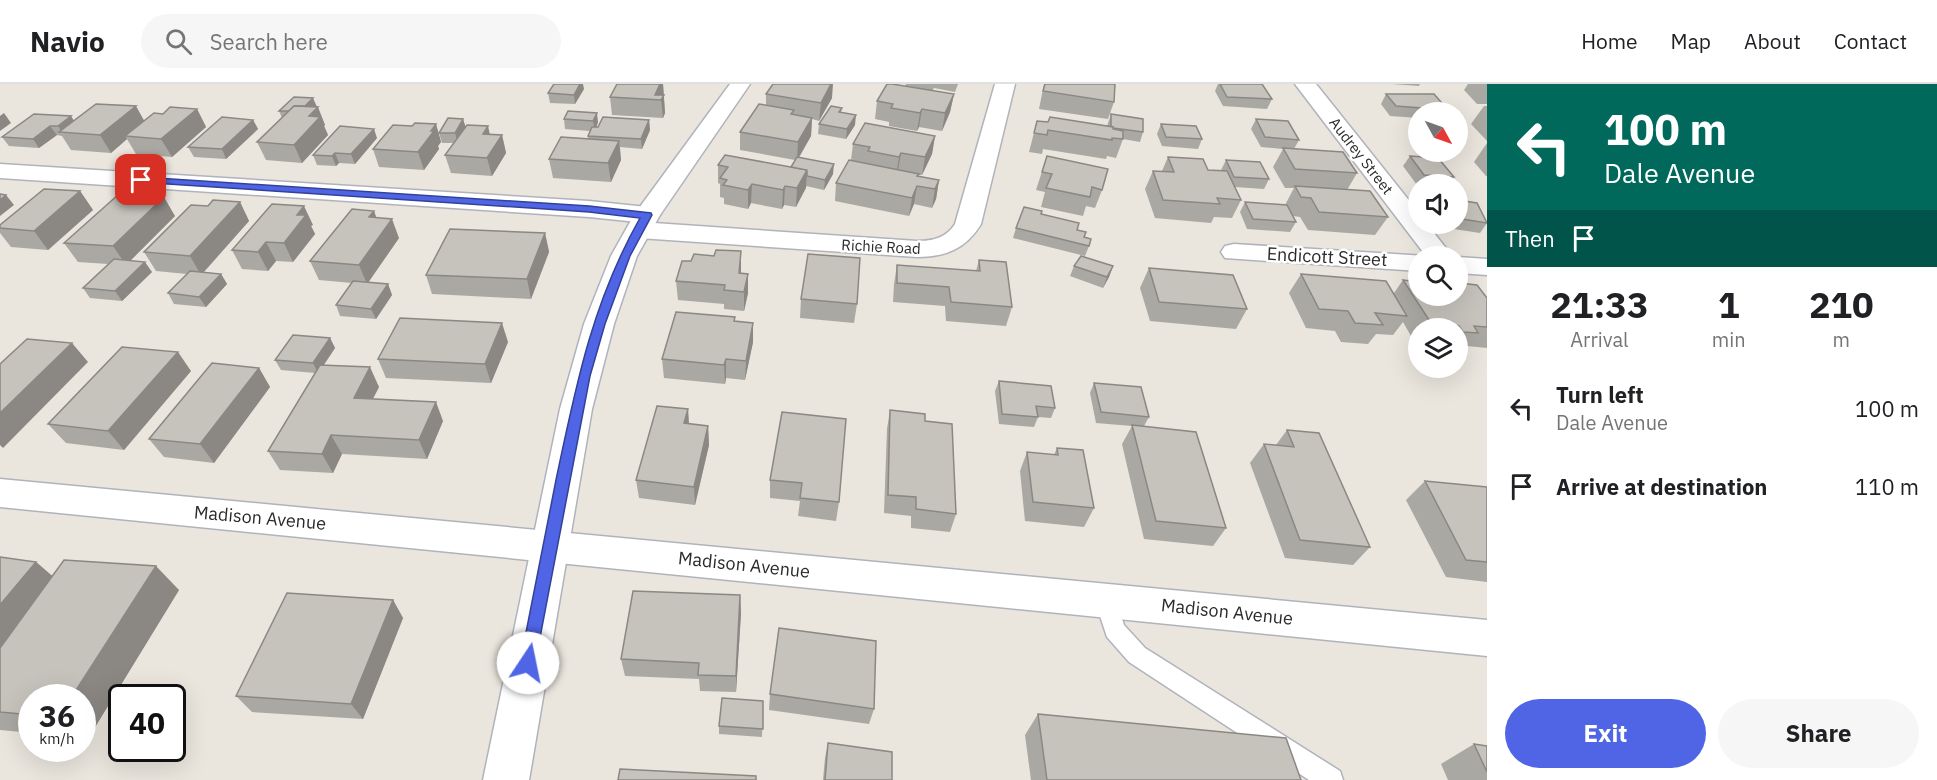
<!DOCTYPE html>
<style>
:root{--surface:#fff;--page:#f6f6f6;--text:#202124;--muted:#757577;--line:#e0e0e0;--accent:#4f65e6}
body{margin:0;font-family:"IBM Plex Sans",sans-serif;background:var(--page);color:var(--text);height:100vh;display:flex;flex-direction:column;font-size:22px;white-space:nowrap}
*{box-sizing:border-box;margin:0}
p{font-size:20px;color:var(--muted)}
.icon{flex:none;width:33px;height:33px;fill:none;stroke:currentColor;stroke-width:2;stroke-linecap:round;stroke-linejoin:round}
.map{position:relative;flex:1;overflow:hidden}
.drawer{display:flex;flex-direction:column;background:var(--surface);width:450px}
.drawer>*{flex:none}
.top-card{background:#00695c;color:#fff;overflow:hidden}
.needle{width:39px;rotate:130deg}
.buttons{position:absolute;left:1408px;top:18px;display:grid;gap:12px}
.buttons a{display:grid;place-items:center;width:60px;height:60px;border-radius:50%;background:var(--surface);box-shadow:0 6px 24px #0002;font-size:30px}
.speed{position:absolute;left:18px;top:600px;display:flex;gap:12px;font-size:30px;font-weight:700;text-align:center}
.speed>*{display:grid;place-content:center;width:78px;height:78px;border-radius:50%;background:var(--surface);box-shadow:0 6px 24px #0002;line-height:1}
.speed small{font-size:15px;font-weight:400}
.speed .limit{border:3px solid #111;border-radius:9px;background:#fff;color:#111}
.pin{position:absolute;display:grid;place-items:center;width:51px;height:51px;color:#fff;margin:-26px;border-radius:12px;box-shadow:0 3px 9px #0006}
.me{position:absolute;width:66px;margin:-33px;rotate:11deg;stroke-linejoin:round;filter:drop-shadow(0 0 4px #0008)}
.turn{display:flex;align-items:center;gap:21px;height:126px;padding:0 18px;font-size:27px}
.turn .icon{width:78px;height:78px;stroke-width:2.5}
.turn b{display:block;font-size:42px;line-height:51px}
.then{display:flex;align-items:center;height:57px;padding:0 18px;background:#0003;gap:12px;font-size:22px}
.eta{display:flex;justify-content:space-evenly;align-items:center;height:102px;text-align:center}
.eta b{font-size:36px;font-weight:700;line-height:42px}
.button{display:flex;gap:12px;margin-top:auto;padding:12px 18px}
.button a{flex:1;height:69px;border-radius:36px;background:var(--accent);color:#fff;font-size:24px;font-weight:700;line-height:69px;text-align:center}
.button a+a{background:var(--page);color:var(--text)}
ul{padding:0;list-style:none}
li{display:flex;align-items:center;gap:18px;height:78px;padding:0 18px}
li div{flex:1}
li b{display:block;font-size:22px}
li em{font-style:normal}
header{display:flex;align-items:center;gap:36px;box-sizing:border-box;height:84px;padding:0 30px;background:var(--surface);border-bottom:2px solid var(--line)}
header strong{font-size:28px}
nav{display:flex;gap:33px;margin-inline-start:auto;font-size:21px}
.search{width:420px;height:54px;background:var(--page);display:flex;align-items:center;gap:15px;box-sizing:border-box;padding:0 21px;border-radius:33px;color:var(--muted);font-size:22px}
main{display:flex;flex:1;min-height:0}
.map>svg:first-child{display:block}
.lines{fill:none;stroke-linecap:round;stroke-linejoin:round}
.service-casing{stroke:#b1b3bc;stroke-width:3}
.minor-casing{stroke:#b1b3bc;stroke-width:3}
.tertiary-casing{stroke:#b1b3bc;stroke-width:3}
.service{fill:#fff;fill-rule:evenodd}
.minor{fill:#fff;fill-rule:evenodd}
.tertiary{fill:#fff;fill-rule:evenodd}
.wall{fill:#aaa8a2}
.shaded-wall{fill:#8b8884}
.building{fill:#c6c3bc;stroke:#8b8884;stroke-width:1.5}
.route{fill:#4f65e6;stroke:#334296;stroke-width:1.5}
.labels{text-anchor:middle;stroke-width:5;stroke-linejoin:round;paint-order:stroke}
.far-street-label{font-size:15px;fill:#2a2a2a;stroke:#fff}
.street-label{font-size:18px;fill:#2a2a2a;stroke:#fff}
</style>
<header>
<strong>Navio</strong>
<div class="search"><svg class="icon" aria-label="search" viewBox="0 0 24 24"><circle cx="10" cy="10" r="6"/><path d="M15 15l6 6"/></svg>Search here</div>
<nav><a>Home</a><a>Map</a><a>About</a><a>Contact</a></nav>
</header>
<main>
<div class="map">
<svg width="1487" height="696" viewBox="0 0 1487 696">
<rect width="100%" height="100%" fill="#eae5dd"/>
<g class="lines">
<defs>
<path id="service" d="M1106 508 1114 510 1124 541 1145 564 1340 687 1343 696H1309L1129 578 1107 553 1095 517 1098 510Z"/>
<g id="minor">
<path d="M995 0H1015L981 140C966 165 945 173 917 173L639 154 630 151 626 146 630 141 639 138 917 157C933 157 946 154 955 140Z"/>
<path d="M1295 0H1316L1419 129V140H1427L1452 172H1419V187L1225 174 1221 168 1225 162 1234 160 1426 172Z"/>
<path d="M0 80 589 117 647 123 656 126 660 131 656 136 647 139 589 133 0 94Z"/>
<path d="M1458 173 1487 175V191L1458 189Z"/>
<path d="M0 395 1487 536V572L0 423Z"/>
</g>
<path id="tertiary" d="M730 0H750L660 131 637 172 614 240 592 325 529 696H483L560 325 584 240 611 172 634 131Z"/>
</defs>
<!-- service casing -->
<use href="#service" class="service-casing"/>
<!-- minor casing -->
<use href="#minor" class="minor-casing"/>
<!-- tertiary casing -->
<use href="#tertiary" class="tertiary-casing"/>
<!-- service -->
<use href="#service" class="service"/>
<!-- minor -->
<use href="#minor" class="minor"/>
<!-- tertiary -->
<use href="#tertiary" class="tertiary"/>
</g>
<!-- wall -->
<g class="wall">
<path d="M663 0 665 29 663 34 612 31 610 13Z"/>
<path d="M906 0H958L955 8 934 4 932 7 954 10 950 28 942 47 919 43 917 47 889 42V38L875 35 877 17 905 2Z"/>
<path d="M1044 0H1115L1114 18 1108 35 1039 25Z"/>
<path d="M1218 0H1262L1272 15 1267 25 1223 22 1215 7Z"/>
<path d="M1392 0H1420L1419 2Z"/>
<path d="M1468 0H1487V20H1477L1464 6Z"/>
<path d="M584 5 575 20 550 19 548 9Z"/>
<path d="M766 10 832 14 819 37 812 35 811 52 799 74 833 90 824 106 806 102 796 123 784 121 782 125 751 119 748 125 724 120V114L720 113V100L718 99V81L791 83 795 76 740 66V48L766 21Z"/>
<path d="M1386 10 1448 26 1446 28H1419V34L1390 32 1381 20Z"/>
<path d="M1484 22H1487V57L1471 40Z"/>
<path d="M317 23 325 41 324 42 328 51 302 79 266 76 257 58 282 34 279 27Z"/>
<path d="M842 24 841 28 855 41 846 55 818 50 819 40Z"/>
<path d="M197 25 206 43 172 73 136 70 127 55 111 69 71 66 62 52 57 51 39 64 9 62 2 53 71 32 74 37H144L163 30Z"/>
<path d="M568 27 598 38 596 43 649 36 650 46 642 65 620 63 621 76 611 98 553 94 549 75 588 55V52L590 47 565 45 564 35Z"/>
<path d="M1111 30 1143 48 1140 58 1123 55 1116 74 1107 72 1106 75 1043 65 1042 70 1029 68 1037 37 1048 38 1107 42Z"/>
<path d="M463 35 465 43 490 50 502 51 506 69 492 92 451 89 445 71 454 59H442L439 49Z"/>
<path d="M1256 35 1299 56 1294 65 1357 89 1347 106 1388 133 1375 151 1308 146 1300 133 1293 132 1296 138 1290 148 1247 145 1240 128 1245 118 1285 121 1294 104H1285L1273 83 1283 65 1261 63 1251 45Z"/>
<path d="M253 36 258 45 226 75 194 73 188 63Z"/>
<path d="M436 40 441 58 438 62 439 65 424 86 379 83 373 65 412 42Z"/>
<path d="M1161 40 1202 55 1198 65 1162 62 1157 50Z"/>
<path d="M935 52 932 70 922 91H918V92L939 96 936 115 932 124 914 120 909 132 835 117 836 99 851 76 853 60Z"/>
<path d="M377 54 355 80 339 79 336 82 317 81 313 71Z"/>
<path d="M1487 59V92H1486L1474 78Z"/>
<path d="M1047 72 1102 106 1095 124 1086 122 1083 132 1041 123 1045 108 1036 106Z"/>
<path d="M1410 72 1454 93 1449 100 1417 101 1403 82Z"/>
<path d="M1168 73 1208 86 1222 87 1221 86 1226 76 1269 95 1264 105 1235 103 1241 116 1232 134 1214 133 1211 139 1155 134 1145 105 1153 87H1162Z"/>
<path d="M80 107 93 126 48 166 11 163 0 149V141Z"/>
<path d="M1458 116 1487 138V139L1480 149 1454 145 1451 140H1458Z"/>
<path d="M240 118 249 137 204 188 221 190 227 200 206 223 174 220 168 209 187 190 156 187 144 168 208 122Z"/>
<path d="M374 127 376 134 399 154 368 199 388 200 392 211 376 235 340 232 336 221 352 199 319 196 310 177Z"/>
<path d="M1041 130 1077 146 1084 153 1089 162 1085 172 1013 154 1016 144Z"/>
<path d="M175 132 131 176 152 188 122 217 90 214 83 204 108 180 78 178 64 159Z"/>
<path d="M313 141 311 142 315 150 293 178 276 177 268 187 242 185 232 166Z"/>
<path d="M545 149 549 168 531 215 432 210 426 191Z"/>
<path d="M979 176 1012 223 1006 242 946 237 945 222 893 218 894 200 897 181 976 187Z"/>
<path d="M1074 182H1113L1109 193 1103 204 1070 192Z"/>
<path d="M1149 184 1247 225 1236 245 1150 237 1140 204Z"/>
<path d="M741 189 748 209 744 227 724 225V220L678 216 676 197Z"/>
<path d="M1301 190 1394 209 1403 196 1411 197 1416 190H1419V212L1459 199 1487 214V264L1467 262 1462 268H1458V244H1419V259H1415L1403 238 1393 251 1376 250 1368 260 1341 258 1335 247 1306 244 1289 209Z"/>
<path d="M801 215 857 220 854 239 800 234Z"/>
<path d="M735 233V237L753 258 745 296 726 294 725 300 664 294 662 275Z"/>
<path d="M330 254 335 264 324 281 379 303 373 315 443 337 427 375 342 370 333 389 280 386 268 367 315 289 281 286 275 276Z"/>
<path d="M508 258 491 299 386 294 378 275Z"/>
<path d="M259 284 270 303 214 379 164 373 149 355Z"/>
<path d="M191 287 124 366 66 359 48 340Z"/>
<path d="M999 297 1055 324 1051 334 1038 333 1034 343 999 340 995 307Z"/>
<path d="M1094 299 1149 333 1144 342 1226 444 1213 462 1144 455 1122 360 1132 342 1096 339 1090 309Z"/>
<path d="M688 325 689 340 708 342 709 361 695 421 639 414 636 396Z"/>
<path d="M890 326 925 337 956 430 950 448 911 444V432L884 429 887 345Z"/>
<path d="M782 328 839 418 836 437 798 432 800 417 770 414V396Z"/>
<path d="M1287 346 1370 463 1353 481 1285 474 1250 379 1264 360 1276 361Z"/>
<path d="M1057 364 1094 424 1084 443 1025 437 1020 387 1027 368 1054 371Z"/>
<path d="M1425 397 1487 403V498L1446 493 1406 416Z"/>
<path d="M0 473 36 478 52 492 179 506 89 653 82 652V614H32V649L0 646Z"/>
<path d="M740 511 741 529 736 608 700 607 699 595 625 592 621 575Z"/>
<path d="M393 516 403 534 363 635 252 628 236 612Z"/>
<path d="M770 610 874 625 869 640 769 626Z"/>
<path d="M763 617 762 653 719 650V642Z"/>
<path d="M1038 630 1301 696H1031L1025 651Z"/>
<path d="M828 659 892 696H823L825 674Z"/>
<path d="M1474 660 1487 662V696H1448L1441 680Z"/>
</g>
<!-- shaded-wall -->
<g class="shaded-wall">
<path d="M580 0H583L584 5 575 20 574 11Z"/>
<path d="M660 0H663L665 29 663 34 661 16 655 11Z"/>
<path d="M831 0H833L832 14 819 37 821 19Z"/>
<path d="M954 10 950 28 942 47 945 29Z"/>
<path d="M313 14 317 23 299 28Z"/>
<path d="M136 22 146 40 125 52 127 55 111 69 100 51Z"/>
<path d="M318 23 325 41 324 42 328 51 302 79 294 61 309 32Z"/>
<path d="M197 25 206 43 172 73 161 55Z"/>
<path d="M922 25 919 43 917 47 920 29Z"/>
<path d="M4 29 11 39 0 47V32Z"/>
<path d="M597 29 598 38 595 47 593 37Z"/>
<path d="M856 31 855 41 846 55 847 45Z"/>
<path d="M71 32 77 42 62 48 58 42Z"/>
<path d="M812 34 811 52 797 76 798 58Z"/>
<path d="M463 35 466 44 458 59 455 49Z"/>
<path d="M253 36 258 45 226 75 222 65Z"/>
<path d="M649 36 650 46 642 65 641 55Z"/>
<path d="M436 40 441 58 438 62 439 65 424 86 418 68 431 47Z"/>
<path d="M50 42 57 51 39 64 33 55Z"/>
<path d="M488 42 492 60 483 50Z"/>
<path d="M374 45 377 54 355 80 351 70Z"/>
<path d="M502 51 506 69 492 92 487 74Z"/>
<path d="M935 52 932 70 922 91 925 73Z"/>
<path d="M619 57 621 76 611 98 608 79Z"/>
<path d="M335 69 339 79 336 82 332 72Z"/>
<path d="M901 69 898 87 896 92 899 73Z"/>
<path d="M834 80 833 90 824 106 825 96Z"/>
<path d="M807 86 806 104 796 123 797 104Z"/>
<path d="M919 90 914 120 909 132 912 114Z"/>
<path d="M939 96 936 115 932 124 935 105Z"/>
<path d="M752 100 751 119 748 125V106Z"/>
<path d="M785 102 784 121 782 125 783 106Z"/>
<path d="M80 107 93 126 48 166 34 147Z"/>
<path d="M6 111 14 121 0 132V116Z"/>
<path d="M164 113 175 132 126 181 113 162Z"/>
<path d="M240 118 249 137 201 191 190 172Z"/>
<path d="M304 122 313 141 311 142 315 150 293 178 284 159 297 131Z"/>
<path d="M374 127 381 146 369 133Z"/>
<path d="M392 135 399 154 367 200 359 181Z"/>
<path d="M545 149 549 168 531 215 527 195Z"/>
<path d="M266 158 276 177 268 187 258 168Z"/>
<path d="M741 167V186L739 208V189Z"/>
<path d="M145 178 152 188 122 217 115 207Z"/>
<path d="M1113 182 1109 193 1103 204 1107 193Z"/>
<path d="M221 190 227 200 206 223 199 213Z"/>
<path d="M748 190V209L744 227V208Z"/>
<path d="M388 200 392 211 376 235 371 225Z"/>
<path d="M502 239 508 258 491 299 485 280Z"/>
<path d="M753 239V258L745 296 746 277Z"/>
<path d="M330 254 335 264 318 289 313 279Z"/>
<path d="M72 259 88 278 3 364 0 361V329Z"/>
<path d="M178 268 191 287 124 366 108 347Z"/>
<path d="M726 275V294L725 300 724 281Z"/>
<path d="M370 283 379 303 363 333 354 314Z"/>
<path d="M259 284 270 303 214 379 200 360Z"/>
<path d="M436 318 443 337 427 375 419 356Z"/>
<path d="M688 325 689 344 684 339Z"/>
<path d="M708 342 709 361 695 421 694 403Z"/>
<path d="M331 351 342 370 333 389 322 370Z"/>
<path d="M36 478 57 496 0 565V521Z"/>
<path d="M156 482 179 506 89 653 82 648V614H71Z"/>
<path d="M740 511 741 529 736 608V592Z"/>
<path d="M393 516 403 534 363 635 351 620Z"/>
</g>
<!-- building -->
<g class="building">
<path d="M554 0H580L574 11 548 9Z"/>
<path d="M617 0H660L655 11H664L661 16 610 13Z"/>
<path d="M773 0H831L821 19 766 10Z"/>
<path d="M887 0H892L954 10 945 29 922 25 920 29 891 24 893 20 877 17Z"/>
<path d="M1045 0H1115L1114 18 1043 7Z"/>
<path d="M1220 0H1262L1272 15 1227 13Z"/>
<path d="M1386 10H1434L1448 26 1396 22Z"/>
<path d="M294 13 313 14 305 22H294L289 27H279Z"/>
<path d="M96 20 136 22 100 51 59 48Z"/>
<path d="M759 20 794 26 791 30 812 34 798 58 740 48Z"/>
<path d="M294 22 318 23 309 32 320 33 294 61 257 58Z"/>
<path d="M831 22 842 24 839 28 856 31 847 45 819 40Z"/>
<path d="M170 23 197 25 161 55 125 52 154 29 163 30Z"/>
<path d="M568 27 597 29 593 37 564 35Z"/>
<path d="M34 30 71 32 58 42H50L33 55 2 53Z"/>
<path d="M1111 30 1143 35V48L1113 44V43L1111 42Z"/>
<path d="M222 33 253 36 222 65 188 63Z"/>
<path d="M603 33 649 36 641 55 588 52 592 43H598Z"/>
<path d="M1050 33 1113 43V45L1123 47V55L1112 54V56L1048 46 1047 51 1034 49 1037 37 1048 38Z"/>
<path d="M448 34 463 35 455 49H439Z"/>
<path d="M1256 35 1288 37 1299 56 1265 53Z"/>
<path d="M415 39 436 40 431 47H434L418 68 373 65 393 41 412 42Z"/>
<path d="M865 39 935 52 925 73 901 69 899 73 868 67 870 63 853 60Z"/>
<path d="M1161 40 1196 42 1202 55 1166 53Z"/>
<path d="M467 41 488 42 483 50 502 51 487 74 445 71Z"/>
<path d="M340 42 374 45 351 70 335 69 332 72 313 71Z"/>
<path d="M561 53 619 57 608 79 549 75Z"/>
<path d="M1283 64 1343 68 1357 89 1295 85Z"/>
<path d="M725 71 807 86 797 104 785 102 783 106 752 100 748 106 723 101 727 96 720 94 728 83 718 81Z"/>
<path d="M1047 72 1108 85 1102 106 1092 103 1090 113 1046 104 1052 90 1042 88Z"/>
<path d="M1410 72 1438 74 1454 93 1424 91Z"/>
<path d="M797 73 834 80 825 96 807 92V86L791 83Z"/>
<path d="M1168 73 1203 75 1208 86 1227 87 1241 116 1217 114 1220 120 1163 116 1153 87 1174 88Z"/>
<path d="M849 76 919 90 917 92 939 96 935 105 917 102 912 114 836 99Z"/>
<path d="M1226 76 1260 78 1269 95 1234 93Z"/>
<path d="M1295 102 1370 107 1388 133 1319 128 1311 114 1301 113Z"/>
<path d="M44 105 80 107 34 147 0 144V141Z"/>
<path d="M0 110 6 111 0 116Z"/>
<path d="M119 110 164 113 113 162 64 159Z"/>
<path d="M213 116 240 118 190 172 144 168 191 121 208 122Z"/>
<path d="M1458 116 1477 119 1487 139 1462 135 1458 128Z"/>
<path d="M1245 118 1287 121 1296 138 1253 135Z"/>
<path d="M272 120 304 122 297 131H306L284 159 266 158 258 168 232 166Z"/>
<path d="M1024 123 1042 127 1041 130 1079 139 1077 146 1086 148 1084 153 1091 155 1089 162 1016 144Z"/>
<path d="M352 125 374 127 369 133 392 135 359 181 310 177Z"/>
<path d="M450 145 545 149 527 195 426 191Z"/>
<path d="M716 166 741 167 739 189 748 190 744 208 724 206 725 201 676 197 682 177H691L694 170 714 172Z"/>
<path d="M808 170 860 174 857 220 801 215Z"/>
<path d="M1081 172 1113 182 1107 193 1074 182Z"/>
<path d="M114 175 145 178 115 207 83 204Z"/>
<path d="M979 176 1006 178 1012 223 951 218 949 203 897 199V181L980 187Z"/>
<path d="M1149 184 1233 191 1247 225 1159 218Z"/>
<path d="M190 187 221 190 199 213 168 209Z"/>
<path d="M1301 190 1386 197 1407 232 1375 229 1383 241 1355 239 1348 227 1319 225Z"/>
<path d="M1403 196 1419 198V212H1458V198L1459 199 1477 201 1487 214V243L1474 242 1478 249 1463 248 1459 242 1431 239Z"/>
<path d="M353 197 388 200 371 225 336 221Z"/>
<path d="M676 228 735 233 734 237 753 239 746 277 726 275 724 281 662 275Z"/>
<path d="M400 234 502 239 485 280 378 275Z"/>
<path d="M293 251 330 254 313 279 275 276Z"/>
<path d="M27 255 72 259 0 329V280Z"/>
<path d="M122 263 178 268 108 347 48 340Z"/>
<path d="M212 279 259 284 200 360 149 355Z"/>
<path d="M320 281 370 283 354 314 436 318 419 356 331 351 322 370 268 367Z"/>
<path d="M999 297 1051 302 1055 324 1036 322 1038 333 1002 330Z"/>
<path d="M1094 299 1141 303 1149 333 1101 328Z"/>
<path d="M657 322 688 325 684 339 708 342 694 403 636 396Z"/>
<path d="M890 326 925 330V337L952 340 956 430 916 425V413L888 411Z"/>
<path d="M782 328 846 335 839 418 800 414 802 399 770 396Z"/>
<path d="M1132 341 1196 348 1226 444 1156 437Z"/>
<path d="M1287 346 1319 349 1370 463 1300 456 1264 360 1294 363Z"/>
<path d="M1057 364 1083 366 1094 424 1033 418 1027 368 1058 371Z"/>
<path d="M1425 397 1487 403V478L1466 476Z"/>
<path d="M0 473 36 478 0 521Z"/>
<path d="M64 476 156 482 71 614H32V631L0 628V564Z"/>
<path d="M633 507 740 511 736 592 698 591 699 579 621 575Z"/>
<path d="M287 509 393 516 351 620 236 612Z"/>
<path d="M779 544 876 557 874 625 770 610Z"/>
<path d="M722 614 763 617V645L719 642Z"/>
<path d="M1038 630 1286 654 1301 696H1047Z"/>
<path d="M828 659 892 668V696H825Z"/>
<path d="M1474 660 1487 662V688Z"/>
<path d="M620 685 756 692V696H618Z"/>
</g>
<!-- route -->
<path class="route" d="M141 93 589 122 651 129 652 131 630 172 605 240 590 292 534 585 528 587 522 585 520 579C532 518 544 457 556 396 576 301 592 219 640 134L589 128 138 98V94Z"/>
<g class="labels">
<!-- far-street labels -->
<g class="far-street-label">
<text transform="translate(1361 72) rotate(52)" y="5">Audrey Street</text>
<text transform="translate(881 163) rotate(3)" y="5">Richie Road</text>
</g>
<!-- street labels -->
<g class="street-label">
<text transform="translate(1327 173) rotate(3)" y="6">Endicott Street</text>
<text transform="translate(260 434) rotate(5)" y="6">Madison Avenue</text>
<text transform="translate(744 481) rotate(6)" y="6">Madison Avenue</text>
<text transform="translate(1227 528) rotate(6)" y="6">Madison Avenue</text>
</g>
</g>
</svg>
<div class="buttons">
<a><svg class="needle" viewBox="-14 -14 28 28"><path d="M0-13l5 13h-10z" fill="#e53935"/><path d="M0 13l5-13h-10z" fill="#757577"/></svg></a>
<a><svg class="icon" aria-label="sound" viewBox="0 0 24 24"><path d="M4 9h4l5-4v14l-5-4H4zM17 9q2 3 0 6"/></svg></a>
<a><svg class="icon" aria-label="search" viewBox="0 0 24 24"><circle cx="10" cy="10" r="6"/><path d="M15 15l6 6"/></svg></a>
<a><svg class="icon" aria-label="layers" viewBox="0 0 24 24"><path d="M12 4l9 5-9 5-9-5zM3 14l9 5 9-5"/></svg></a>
</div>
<div class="speed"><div>36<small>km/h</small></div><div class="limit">40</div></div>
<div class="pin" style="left:141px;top:96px;background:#d93025"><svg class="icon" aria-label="arrive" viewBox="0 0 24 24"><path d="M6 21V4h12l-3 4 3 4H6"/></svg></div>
<svg class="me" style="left:528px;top:579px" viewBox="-20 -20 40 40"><circle r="19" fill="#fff"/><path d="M0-13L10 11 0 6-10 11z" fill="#4f65e6"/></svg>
</div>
<section class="drawer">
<div class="top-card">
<div class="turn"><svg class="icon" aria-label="left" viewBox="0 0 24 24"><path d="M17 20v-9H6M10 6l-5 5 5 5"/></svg><div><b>100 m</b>Dale Avenue</div></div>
<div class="then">Then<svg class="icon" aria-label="arrive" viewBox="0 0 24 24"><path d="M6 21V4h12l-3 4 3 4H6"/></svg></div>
</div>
<div class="eta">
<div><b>21:33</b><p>Arrival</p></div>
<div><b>1</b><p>min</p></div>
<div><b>210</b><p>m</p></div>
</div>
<ul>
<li><svg class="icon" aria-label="left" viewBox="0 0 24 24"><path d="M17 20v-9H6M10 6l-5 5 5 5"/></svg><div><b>Turn left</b><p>Dale Avenue</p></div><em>100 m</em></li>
<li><svg class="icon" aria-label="arrive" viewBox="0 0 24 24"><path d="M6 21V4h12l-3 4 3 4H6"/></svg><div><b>Arrive at destination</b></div><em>110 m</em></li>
</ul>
<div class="button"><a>Exit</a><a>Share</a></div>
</section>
</main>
